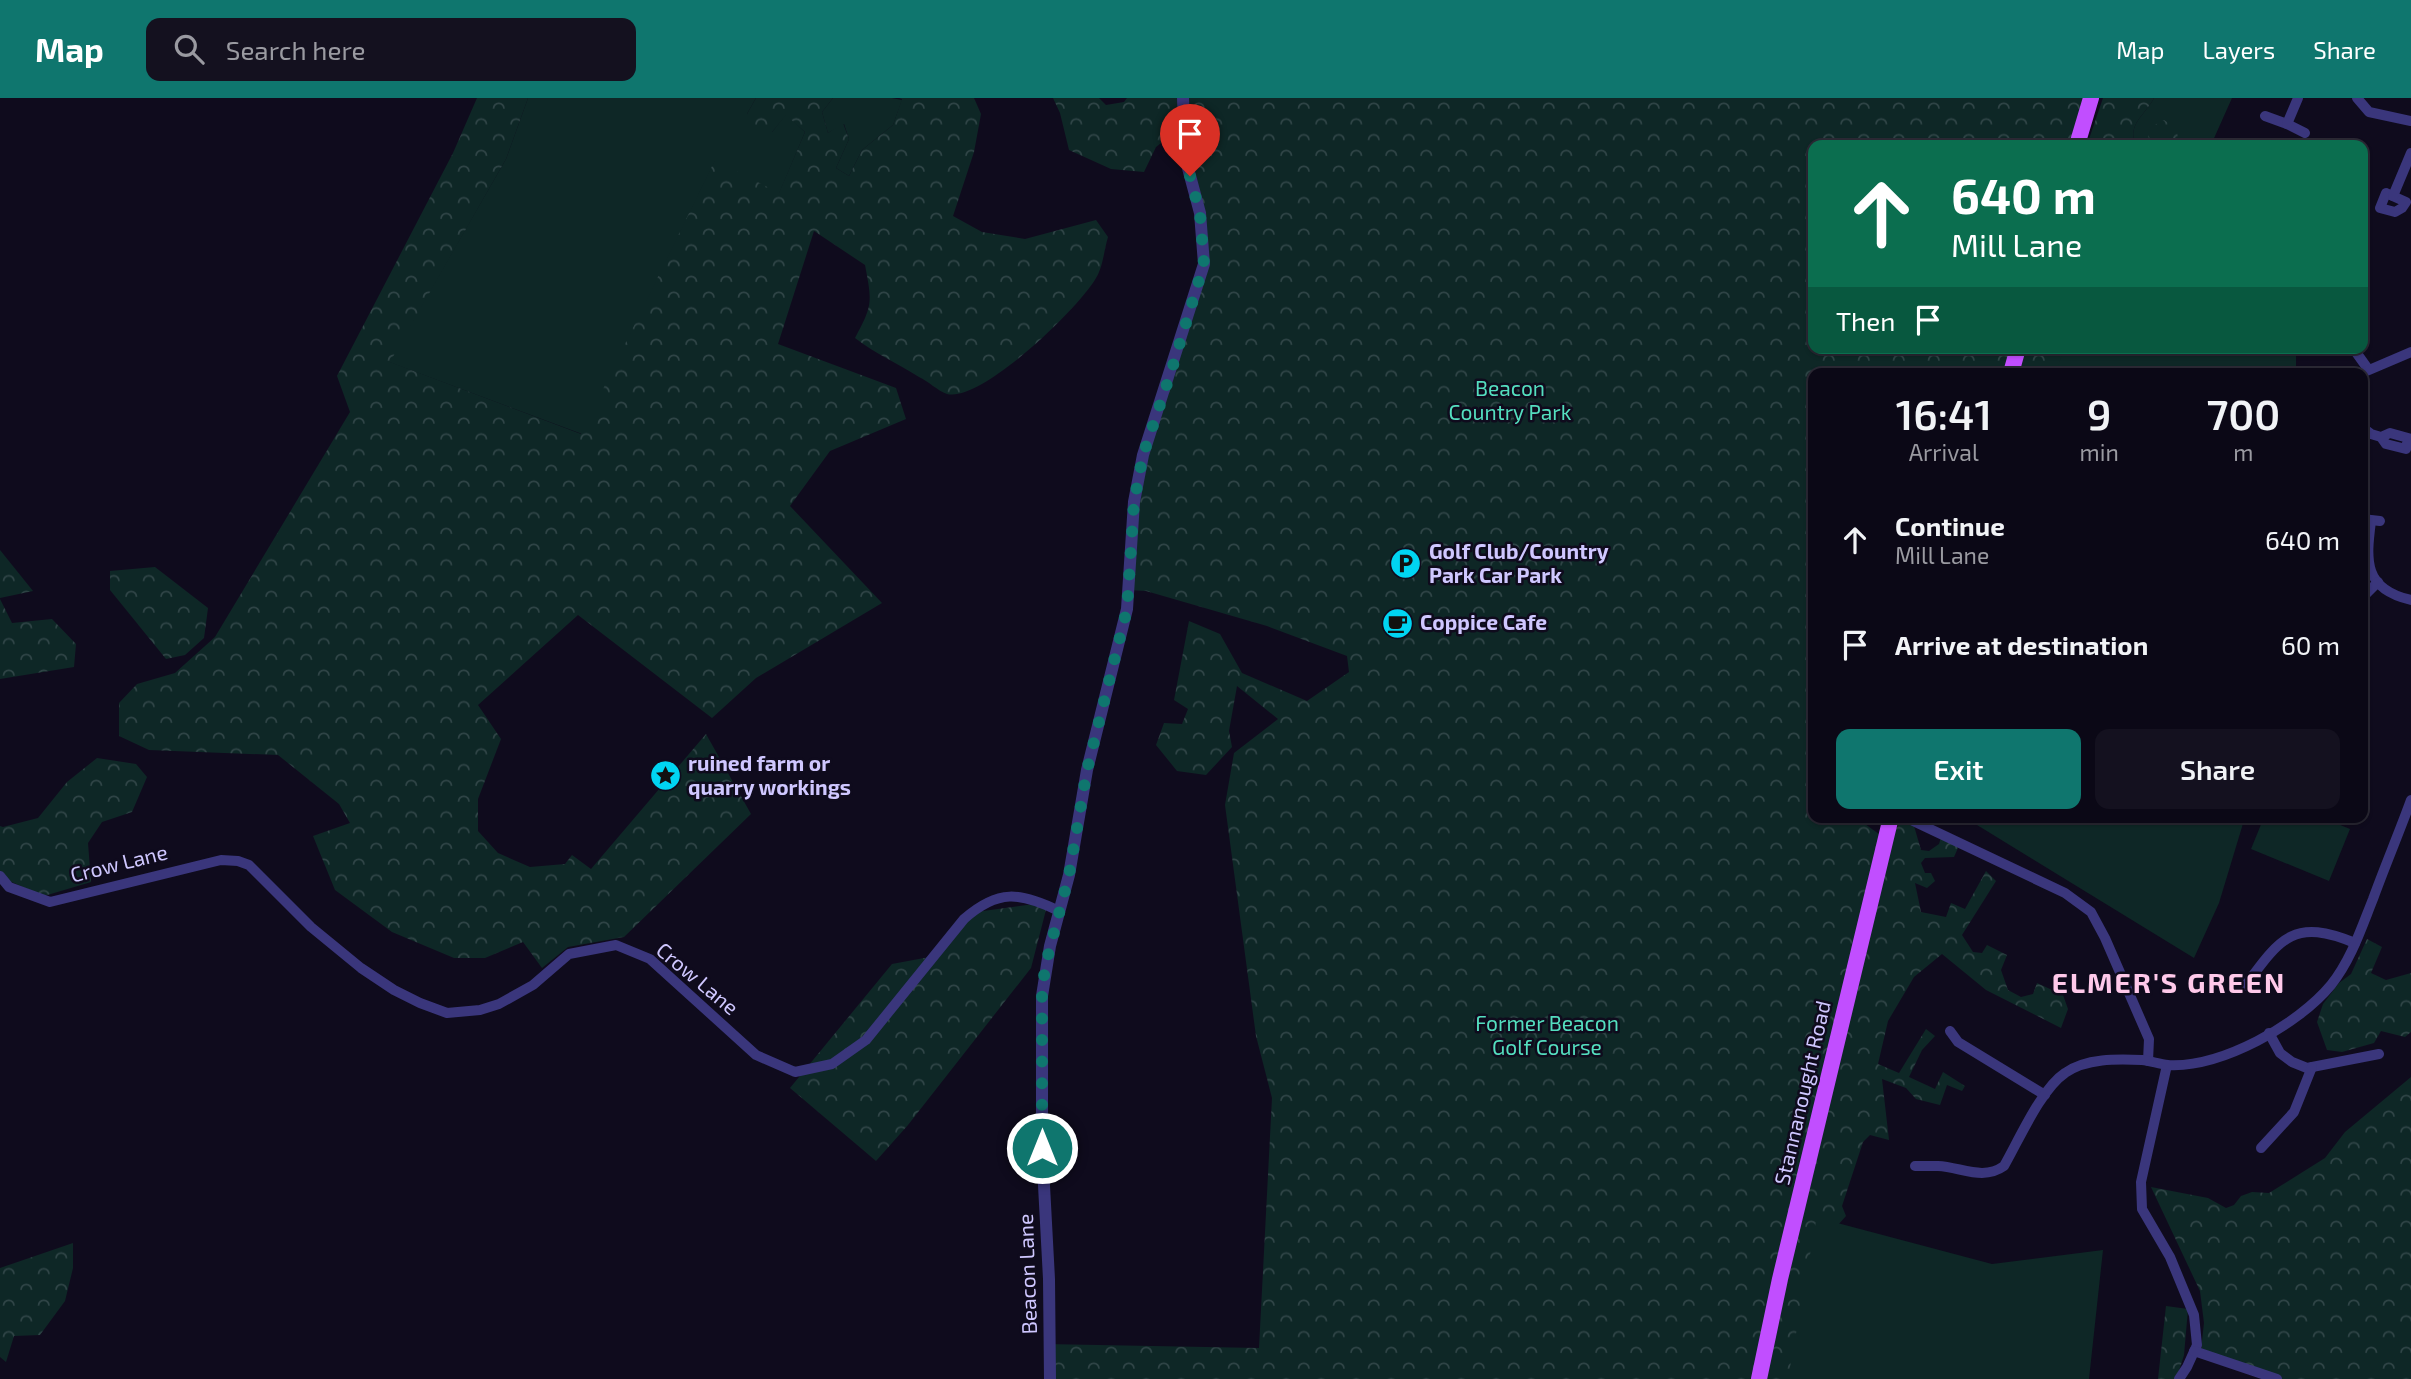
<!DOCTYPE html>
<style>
:root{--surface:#0b0816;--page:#14111f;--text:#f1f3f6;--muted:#9a9aa1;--line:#2b2935;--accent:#0f766e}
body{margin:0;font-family:"Exo 2",sans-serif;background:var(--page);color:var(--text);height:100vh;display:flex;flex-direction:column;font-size:26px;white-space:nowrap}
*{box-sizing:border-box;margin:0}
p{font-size:23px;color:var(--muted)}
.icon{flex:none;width:38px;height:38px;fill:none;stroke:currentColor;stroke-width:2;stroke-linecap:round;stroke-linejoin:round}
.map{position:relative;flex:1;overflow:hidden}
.panel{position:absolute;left:1808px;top:270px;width:560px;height:455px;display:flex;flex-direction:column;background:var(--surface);border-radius:14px;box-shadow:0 2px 5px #0004,0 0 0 2px var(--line)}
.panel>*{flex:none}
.guide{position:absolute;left:1808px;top:42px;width:560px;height:214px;border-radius:14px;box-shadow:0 2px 5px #0004,0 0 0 2px var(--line);background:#0b6e4f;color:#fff;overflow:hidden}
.pin{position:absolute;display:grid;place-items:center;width:60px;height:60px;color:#fff;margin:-72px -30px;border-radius:50% 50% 50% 0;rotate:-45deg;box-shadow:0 0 7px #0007}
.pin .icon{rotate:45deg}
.me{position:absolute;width:77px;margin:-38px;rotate:0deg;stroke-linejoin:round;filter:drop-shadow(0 0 5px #0008)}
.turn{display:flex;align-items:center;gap:24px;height:147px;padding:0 28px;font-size:32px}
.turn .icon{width:91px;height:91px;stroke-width:2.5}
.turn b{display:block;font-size:49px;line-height:60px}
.then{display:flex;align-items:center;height:66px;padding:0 28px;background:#0003;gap:14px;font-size:26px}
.eta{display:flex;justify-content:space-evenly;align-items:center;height:119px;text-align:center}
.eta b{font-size:42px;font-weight:600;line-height:49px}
.button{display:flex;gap:14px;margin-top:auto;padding:14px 28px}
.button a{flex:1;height:80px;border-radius:14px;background:var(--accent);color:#fff;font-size:28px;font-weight:600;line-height:80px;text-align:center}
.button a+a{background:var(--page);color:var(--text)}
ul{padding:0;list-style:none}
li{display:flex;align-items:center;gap:21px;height:105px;padding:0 28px}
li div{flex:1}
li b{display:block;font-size:26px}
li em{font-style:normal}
header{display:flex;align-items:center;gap:42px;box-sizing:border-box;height:98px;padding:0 35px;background:var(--accent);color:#fff}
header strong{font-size:33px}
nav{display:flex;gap:38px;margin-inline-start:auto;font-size:24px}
.search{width:490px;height:63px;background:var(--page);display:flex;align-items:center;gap:18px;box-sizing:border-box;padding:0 24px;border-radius:14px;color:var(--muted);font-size:26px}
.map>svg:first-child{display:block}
.grass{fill:#0e2726}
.forest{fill:url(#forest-crowns)}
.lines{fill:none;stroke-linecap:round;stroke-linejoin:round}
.minor{stroke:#3a367c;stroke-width:10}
.tertiary{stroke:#3a367c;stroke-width:12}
.primary{stroke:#c14eff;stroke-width:16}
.route{stroke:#0f766e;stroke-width:12;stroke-dasharray:0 21.6}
.labels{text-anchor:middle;stroke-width:5;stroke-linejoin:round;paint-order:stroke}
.park-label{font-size:21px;fill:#54debf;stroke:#0f0b1d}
.poi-label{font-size:21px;font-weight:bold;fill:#cfc7ff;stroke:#0f0b1d;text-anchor:start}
.street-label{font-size:21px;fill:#cfc7ff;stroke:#0f0b1d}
.district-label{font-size:28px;font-weight:bold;letter-spacing:2px;fill:#ffc9ea;stroke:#0f0b1d}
</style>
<header>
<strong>Map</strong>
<div class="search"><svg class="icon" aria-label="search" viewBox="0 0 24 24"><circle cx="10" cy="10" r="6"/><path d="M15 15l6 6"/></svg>Search here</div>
<nav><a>Map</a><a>Layers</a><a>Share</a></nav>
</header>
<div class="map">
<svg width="2411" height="1281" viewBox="0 0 2411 1281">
<defs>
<pattern id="forest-crowns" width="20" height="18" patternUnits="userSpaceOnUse" patternTransform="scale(1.75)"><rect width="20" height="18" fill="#0e2726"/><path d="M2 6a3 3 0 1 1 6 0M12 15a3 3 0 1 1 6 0" fill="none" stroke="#304547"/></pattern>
</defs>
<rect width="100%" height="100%" fill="#0f0b1d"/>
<!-- grass -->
<g class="grass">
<path d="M528 0H756L747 16 772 34 786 16 805 34 779 96 715 63 582 336 389 264 506 61Z"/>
<path d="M833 0H892L902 2 893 27 862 52 849 78 836 70 849 41 844 26 828 35 822 14Z"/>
<path d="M2154 0H2232L2211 47H2136C2126 27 2146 16 2154 0Z"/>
<path d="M2064 250H2296V275H2055Z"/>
<path d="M1964 719H2245L2219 805 2194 860Z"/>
<path d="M2264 719H2321L2350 731 2329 783 2251 751Z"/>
<path d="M1796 1114 1992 1166 2103 1152 2089 1281H1759Z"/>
</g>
<!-- forest -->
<g class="forest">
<path d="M477 0H528L506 61 390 264 581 336 715 62 779 95 805 34 786 17 772 34 753 47 747 16 756 0H833L822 14 828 35 843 25 849 41 836 70 849 78 862 52 893 27 902 1 899 0H974L981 16 974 54 953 118 982 134 1025 141 1096 122 1108 139C1104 152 1103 169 1096 180 1079 210 981 305 947 296 938 293 928 283 919 279 897 265 876 256 855 240 873 207 872 204 865 167L814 133 778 246 896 290 906 321 830 353 790 408 882 505 756 580 712 620 578 517 478 607 501 641 478 701V733L498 755 530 769 565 766 572 757 591 771 706 636 751 716 624 839 568 849 542 870 523 844 485 860H454L392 834 335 792 313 738 350 725 339 706 278 657 149 652 119 638V605L137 586 175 575 215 539 350 314 337 278 453 55Z"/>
<path d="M1053 0H1099L1106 7 1124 4 1127 0H1178L1179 31 1156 49 1144 74 1111 71 1069 52 1060 15Z"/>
<path d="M1183 0H2091L2077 47H1813V250H2018L2011 275H1813V719H1855L1886 741 1759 1281H1044V1246L1259 1250 1272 1000 1256 938 1225 707 1234 655 1278 621 1237 588 1229 633 1232 649 1206 677 1177 673 1156 647 1164 625 1182 626 1188 611 1174 602 1189 523 1220 536 1242 575 1307 603 1349 574 1347 558 1267 528 1146 493 1129 492 1134 404 1204 166 1184 38Z"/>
<path d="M2103 0H2154C2146 16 2126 27 2136 47H2087Z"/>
<path d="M2164 22 2176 30 2178 39 2174 47H2152L2148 38 2151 29Z"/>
<path d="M2025 250H2064L2056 275H2018Z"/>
<path d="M0 452 33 493 0 500Z"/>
<path d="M155 469 208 510 204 540 185 557 166 561 110 492V473Z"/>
<path d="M0 501 12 525 52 521 76 546 74 569 0 581Z"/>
<path d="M97 660 136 666 147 679 132 714 102 724 88 745 91 784 44 798 7 782 0 775V728L3 729 38 720 67 684Z"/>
<path d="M1900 725 1914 728 1921 752 1929 753 1939 746 1943 733 1961 743 1954 759 1925 760 1921 765 1925 775H1931L1935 783 1927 790 1915 785 1921 814 1946 819 1951 805 1965 811 1986 773 1996 783 1962 837 1973 854 1982 855 1987 847 2007 857 2001 872 2008 892 2021 899 2033 896 2037 885 2063 897 2068 911 2061 930 1986 892 1942 856 1914 879 1888 923 1878 966 1899 975 1926 931 1935 938 1922 952 1909 979 1935 991 1943 974 1965 988 1962 993 1947 987 1940 1007 1916 1001 1906 990 1882 981 1889 1042 1870 1037 1863 1044 1842 1108 1846 1118 1837 1128 1816 1123 1788 1281H1765L1892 736Z"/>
<path d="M1048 804 1031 870 908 1027 876 1063 790 990 892 866 935 858 976 814Z"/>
<path d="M2367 841 2382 849 2371 875 2386 882 2411 875V934L2405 939 2381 933 2374 945 2342 954 2327 952 2317 924 2323 906 2339 885 2351 876Z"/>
<path d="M2411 979V1281H2275L2201 1252 2204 1225 2200 1193 2151 1089 2208 1100 2226 1110 2234 1107 2241 1098 2252 1094 2269 1095 2325 1060 2345 1034Z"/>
<path d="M73 1145V1170L65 1203 40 1237 14 1238 6 1264 0 1259V1170Z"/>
<path d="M2166 1208 2188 1211 2184 1257 2178 1276 2180 1281H2158Z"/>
</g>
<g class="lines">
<!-- minor -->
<g class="minor">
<path d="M2357 0 2369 14 2411 23"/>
<path d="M2265 18 2287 26 2305 35"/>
<path d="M2287 26 2298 0"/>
<path d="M2386 95 2406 104 2402 110 2395 114 2380 110Z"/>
<path d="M2393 98 2411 55"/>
<path d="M2353 250 2368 271"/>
<path d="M2362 275 2411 254"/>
<path d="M2362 329 2371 336 2381 339 2386 346 2406 351 2408 340 2390 335 2381 339"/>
<path d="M2362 421 2380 423"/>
<path d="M2371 423C2366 462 2363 491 2411 502"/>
<path d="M2362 500 2378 484"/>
<path d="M1909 721 2065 795 2091 814 2105 840 2149 941 2148 963"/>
<path d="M0 778 9 789 50 804 221 762 238 763 249 767 311 829 361 870 394 892 420 905 447 915 480 912 499 906 533 887 569 856 616 847 650 861 756 957 795 974 832 966 866 942 964 821C998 791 1020 794 1059 813"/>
<path d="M2245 888C2281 839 2294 820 2355 845"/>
<path d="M1950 933 1958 944 2045 997"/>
<path d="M2269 935 2280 955 2292 964 2307 970 2379 956"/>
<path d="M2167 967 2141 1084 2142 1111 2170 1159 2194 1217 2197 1247 2187 1269 2179 1281"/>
<path d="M2261 1050 2294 1014 2312 969"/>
<path d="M1915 1068C1923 1068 1931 1068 1938 1068 1961 1069 1983 1083 2004 1068 2019 1042 2041 991 2065 975 2086 960 2117 961 2142 962 2151 963 2159 966 2168 967 2221 970 2298 927 2331 887 2351 862 2361 831 2373 801 2385 768 2399 735 2411 702"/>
<path d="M2194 1253 2277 1281"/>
</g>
<!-- tertiary -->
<path class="tertiary" d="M1050 1281 1049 1181 1042 1050V898L1050 848 1069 777 1087 672 1127 511 1134 404 1143 357 1204 166 1200 115 1185 59 1183 0"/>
<!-- primary -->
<g class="primary">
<path d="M2077 47 2091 0"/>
<path d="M2011 275 2018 250"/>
<path d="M1759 1281 1780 1181 1891 719"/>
</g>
</g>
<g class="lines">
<!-- route -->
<path class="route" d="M1042 1050V898L1045 869 1069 777 1087 672 1127 511 1134 404 1143 357 1171 274 1204 166 1200 116 1190 78"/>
</g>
<!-- icons -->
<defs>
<symbol id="parking-disc" viewBox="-11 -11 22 22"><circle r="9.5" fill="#00d4f2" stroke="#0f0b1d"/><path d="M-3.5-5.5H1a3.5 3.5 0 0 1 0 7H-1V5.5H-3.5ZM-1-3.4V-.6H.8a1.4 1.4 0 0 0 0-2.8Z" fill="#111"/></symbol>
<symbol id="cafe-disc" viewBox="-11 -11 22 22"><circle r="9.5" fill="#00d4f2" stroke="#0f0b1d"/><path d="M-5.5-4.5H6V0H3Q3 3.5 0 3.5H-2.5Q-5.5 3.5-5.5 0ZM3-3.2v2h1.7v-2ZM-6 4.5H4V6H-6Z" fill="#111"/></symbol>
<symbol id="sight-disc" viewBox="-11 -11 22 22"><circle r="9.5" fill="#00d4f2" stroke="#0f0b1d"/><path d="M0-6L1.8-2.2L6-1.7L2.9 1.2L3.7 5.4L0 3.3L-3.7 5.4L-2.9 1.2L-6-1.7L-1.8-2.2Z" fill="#111"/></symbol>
</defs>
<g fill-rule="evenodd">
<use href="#parking-disc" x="1388" y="448" width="35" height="35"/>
<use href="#cafe-disc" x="1380" y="508" width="35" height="35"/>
<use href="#sight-disc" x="648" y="660" width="35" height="35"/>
</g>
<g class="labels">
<!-- park labels -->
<g class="park-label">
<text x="1510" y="298">Beacon<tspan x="1510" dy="24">Country Park</tspan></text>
<text x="1547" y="933">Former Beacon<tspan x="1547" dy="24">Golf Course</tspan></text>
</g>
<!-- poi labels -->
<g class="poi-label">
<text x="1429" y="461">Golf Club/Country<tspan x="1429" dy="24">Park Car Park</tspan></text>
<text x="1420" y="532">Coppice Cafe</text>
<text x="688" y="673">ruined farm or<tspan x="688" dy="24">quarry workings</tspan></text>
</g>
<!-- street labels -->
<g class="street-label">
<text transform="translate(119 766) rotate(-14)" y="7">Crow Lane</text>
<text transform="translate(697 881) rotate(40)" y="7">Crow Lane</text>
<text transform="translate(1803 995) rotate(-77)" y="7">Stannanought Road</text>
<text transform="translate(1028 1176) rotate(-92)" y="7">Beacon Lane</text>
</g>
<!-- district labels -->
<g class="district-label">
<text x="2169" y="895">ELMER'S GREEN</text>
</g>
</g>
</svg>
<div class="pin" style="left:1190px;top:78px;background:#d93025"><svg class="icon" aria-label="arrive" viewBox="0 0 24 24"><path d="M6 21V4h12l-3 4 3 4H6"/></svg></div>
<svg class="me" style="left:1042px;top:1050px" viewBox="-20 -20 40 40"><circle r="17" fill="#0f766e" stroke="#fff" stroke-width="3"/><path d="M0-11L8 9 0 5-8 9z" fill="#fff"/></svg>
<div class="guide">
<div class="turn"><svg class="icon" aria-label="ahead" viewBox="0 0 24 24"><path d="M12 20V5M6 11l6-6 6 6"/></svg><div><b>640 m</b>Mill Lane</div></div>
<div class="then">Then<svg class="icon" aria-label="arrive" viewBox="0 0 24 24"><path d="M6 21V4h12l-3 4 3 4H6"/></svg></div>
</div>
<section class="panel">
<div class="eta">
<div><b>16:41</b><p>Arrival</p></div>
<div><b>9</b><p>min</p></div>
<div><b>700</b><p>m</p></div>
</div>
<ul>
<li><svg class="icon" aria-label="ahead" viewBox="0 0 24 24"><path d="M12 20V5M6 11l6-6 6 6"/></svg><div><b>Continue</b><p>Mill Lane</p></div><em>640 m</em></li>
<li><svg class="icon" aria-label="arrive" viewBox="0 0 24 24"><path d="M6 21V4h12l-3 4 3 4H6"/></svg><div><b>Arrive at destination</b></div><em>60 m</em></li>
</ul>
<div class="button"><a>Exit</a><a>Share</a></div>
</section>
</div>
